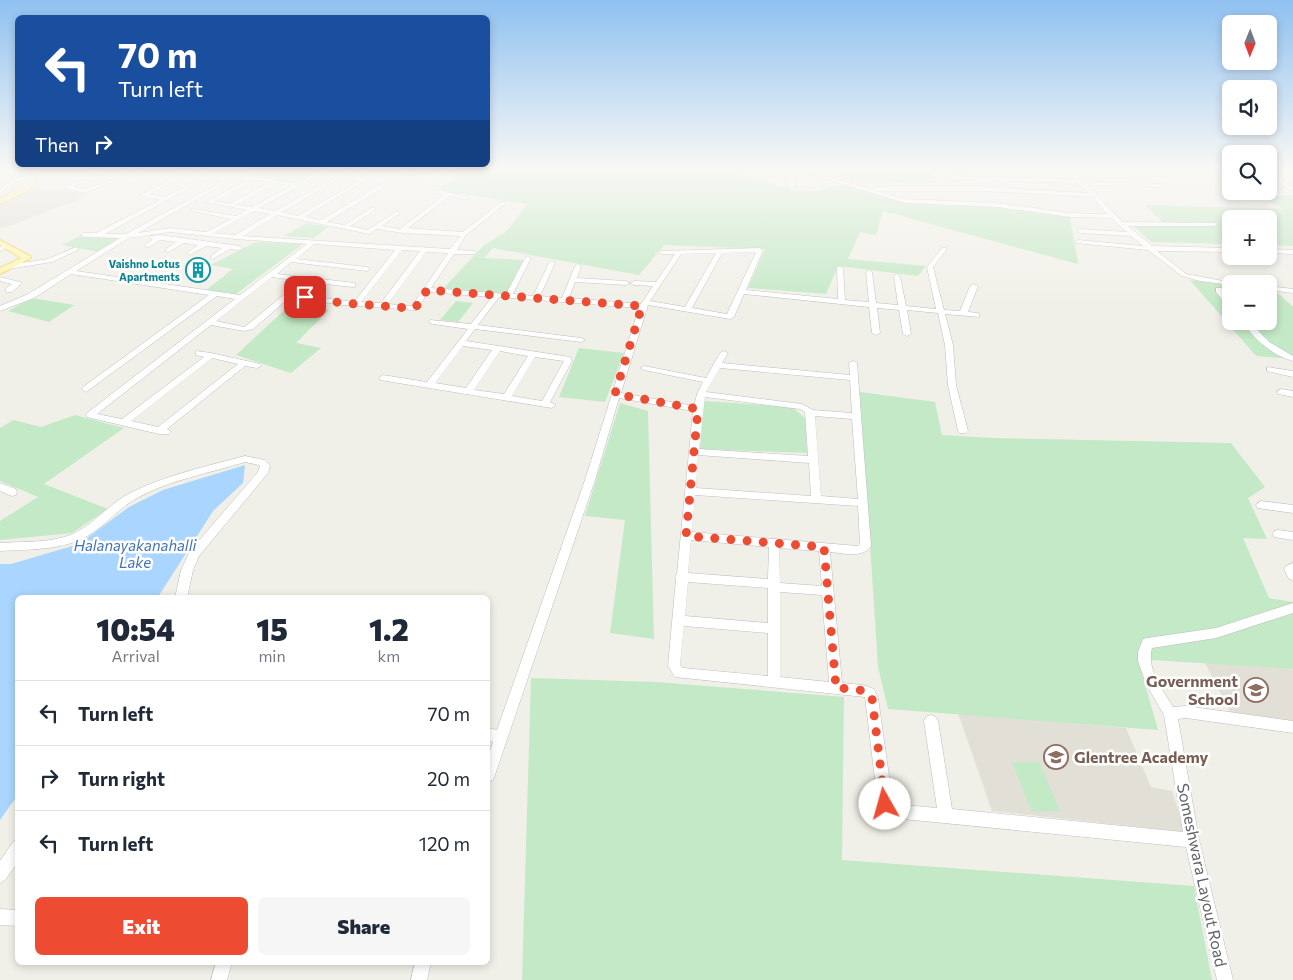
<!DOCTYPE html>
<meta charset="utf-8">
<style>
:root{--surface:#fff;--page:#f6f6f7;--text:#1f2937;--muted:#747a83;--line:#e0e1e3;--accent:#ed4b32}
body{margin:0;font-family:Commissioner,sans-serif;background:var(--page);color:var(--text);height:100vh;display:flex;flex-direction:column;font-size:19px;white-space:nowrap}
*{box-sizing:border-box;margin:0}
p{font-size:16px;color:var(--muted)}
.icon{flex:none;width:28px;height:28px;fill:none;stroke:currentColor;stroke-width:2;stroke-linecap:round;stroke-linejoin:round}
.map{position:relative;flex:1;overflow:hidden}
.side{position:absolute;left:15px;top:595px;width:475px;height:370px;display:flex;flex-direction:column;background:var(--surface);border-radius:8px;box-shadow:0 2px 8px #0003}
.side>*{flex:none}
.banner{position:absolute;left:15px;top:15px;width:475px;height:152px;border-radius:8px;box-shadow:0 2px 8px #0003;background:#1a4fa0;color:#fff;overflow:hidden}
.needle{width:32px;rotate:181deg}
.controls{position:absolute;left:1222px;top:15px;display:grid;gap:10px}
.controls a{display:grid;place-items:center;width:55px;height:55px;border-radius:8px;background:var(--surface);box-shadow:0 2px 8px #0003;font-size:25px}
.pin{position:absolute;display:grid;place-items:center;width:42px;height:42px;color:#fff;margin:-21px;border-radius:10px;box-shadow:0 2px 8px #0006}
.me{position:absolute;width:55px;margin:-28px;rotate:353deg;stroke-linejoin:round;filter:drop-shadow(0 0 4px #0008)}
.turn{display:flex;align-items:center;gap:18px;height:105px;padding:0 20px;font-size:22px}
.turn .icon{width:65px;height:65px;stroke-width:2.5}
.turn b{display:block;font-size:35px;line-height:42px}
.then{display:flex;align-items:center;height:48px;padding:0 20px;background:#0003;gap:10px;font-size:19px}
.eta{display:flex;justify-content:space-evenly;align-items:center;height:85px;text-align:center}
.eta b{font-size:30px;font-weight:800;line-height:35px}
.button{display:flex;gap:10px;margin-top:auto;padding:10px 20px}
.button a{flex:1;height:58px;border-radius:8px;background:var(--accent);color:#fff;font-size:20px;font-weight:800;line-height:58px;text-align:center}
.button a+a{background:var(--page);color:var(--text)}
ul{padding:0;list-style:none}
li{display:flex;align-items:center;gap:15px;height:65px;padding:0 20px;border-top:1px solid var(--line)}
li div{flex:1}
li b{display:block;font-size:19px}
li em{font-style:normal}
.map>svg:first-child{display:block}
.education{fill:#e1dfd6}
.green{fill:#c4e9c6}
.water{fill:#aad5ff}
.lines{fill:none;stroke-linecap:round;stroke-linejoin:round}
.minor-casing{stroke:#babcc1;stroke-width:1}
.major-casing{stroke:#f5d35d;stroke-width:2}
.minor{fill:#fff;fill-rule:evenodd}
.major{fill:#fff7af;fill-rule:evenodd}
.route{stroke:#ed4b32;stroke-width:9;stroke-dasharray:0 16.2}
.labels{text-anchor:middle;stroke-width:5;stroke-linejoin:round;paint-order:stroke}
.far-culture-label{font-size:11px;font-weight:bold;fill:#0d838f;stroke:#fff;text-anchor:end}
.water-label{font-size:15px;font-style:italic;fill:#4273b5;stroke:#fff}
.near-education-label{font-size:16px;font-weight:bold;fill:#785e54;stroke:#fff;text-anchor:end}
.near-street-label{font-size:16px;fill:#5f6268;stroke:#fff}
</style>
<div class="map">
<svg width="1293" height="980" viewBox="0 0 1293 980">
<rect width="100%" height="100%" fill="#f1f0e8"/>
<!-- education -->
<g class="education">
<path d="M33 187 57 192 64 189 90 195 15 224 0 228V205Z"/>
<path d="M1205 663 1293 669V721L1230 712Z"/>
<path d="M958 713 1126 728 1151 787 1172 791 1185 832 992 811Z"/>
</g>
<!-- green -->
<g class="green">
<path d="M264 170H322L295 184 250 176Z"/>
<path d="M463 170H727L792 190 815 191 842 185 903 203 994 207 1070 217 1078 264 883 211 876 235 860 232 848 259 926 266 918 276 838 266 826 294 748 288 765 249 664 245 639 275 493 248 484 258 524 260 506 294 443 289 483 246 507 231 527 204 437 190Z"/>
<path d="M843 170H928L937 183 853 181V183L844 180Z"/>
<path d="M1293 195V246L1269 245V219H1231V244L1151 242 1133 225H1166L1145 205 1284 209 1262 197Z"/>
<path d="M307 223 328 227 314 238 284 236Z"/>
<path d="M80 236 120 237 99 252 62 245Z"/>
<path d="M255 242 303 244 236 294 206 290 233 269 211 265Z"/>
<path d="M1190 280 1231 285V321H1269V290L1276 291 1293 307V359L1256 356Z"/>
<path d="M32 298 74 305 49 322 8 311Z"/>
<path d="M456 301 473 303 458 322 440 320Z"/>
<path d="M290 305 329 310 296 343 321 348 291 373 236 355Z"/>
<path d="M579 348 624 353 605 402 559 397Z"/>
<path d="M860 392 935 402 942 435 993 438 1231 443 1265 487 1248 498 1267 539 1243 538 1269 598 1293 602V669L1138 659 1158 730 888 709 878 667Z"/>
<path d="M704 401 792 407 805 418 807 453 700 449Z"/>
<path d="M620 403 648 411 654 639 610 633 625 520 585 516Z"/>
<path d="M75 415 124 428 44 484 108 509 72 533 0 540V521L38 497 0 481V428L13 420 41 427Z"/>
<path d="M531 678 656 682 844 697 842 860 1194 886 1212 980H522Z"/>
<path d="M1039 762 1060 811 1032 812 1012 763Z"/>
</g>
<!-- water -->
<path class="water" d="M245 465 243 483 213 511 158 597 18 598 17 796 0 820V564H11L79 544 129 507 163 490Z"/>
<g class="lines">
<defs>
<g id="minor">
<path d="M114 170H121L73 187 84 189 141 170H148L84 193 64 187Z"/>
<path d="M190 170H196L149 194 165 197 217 170H223L105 234H126L243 170H249L138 233 170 228 206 232 231 219 192 211V209L236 216 247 210 206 202 252 177 296 183 323 170H329L259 208 275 211 349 170H354L282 212 298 216 377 170H382L305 217 321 220 400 173 391 171V170H411L410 172 430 175 444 170H450V171L431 179 406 174 327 222 344 225 373 207 376 209 375 210 350 226 368 230 397 211 400 213 399 214 382 226 400 229 444 195 436 193V191L438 190 469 197 466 199 450 196 408 228 463 232 501 202H505V204L466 235 457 250 474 251 477 253 476 254H454L431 288 506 294 525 258 528 256 531 258 513 294 533 296 549 263 552 261 555 263 540 296 562 298 575 266 578 264 581 266 577 278 626 281 630 283 626 285 575 282 569 298 641 304 653 286 634 285 630 283 634 281 656 282 675 254H662L659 252 660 251 760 248 763 250 746 290 838 299 837 268 840 266 843 268 845 300 869 302 866 272 869 270 872 272 876 303 898 305 894 276 897 274 900 276 906 306 936 309 927 267 942 248H946L947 249 933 267 944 310 960 311 970 286 974 284 978 286 968 312 979 313V317L945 314 953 345 956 385 968 431 966 433H960L958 431 948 385 945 345 938 313 907 310 911 334 907 336 903 334 899 310 877 308 880 333 876 335 872 333 869 307 744 294 734 317 730 319 648 305 621 393 694 406 697 394 703 382 644 370 640 368 644 366 706 378 720 353 724 351 728 353 722 363 850 375 849 363 853 361 857 363 871 546C862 559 844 553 830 552L842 683 863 685 874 689 878 698 893 804 937 808 924 721 926 717 931 715 936 717 938 721 952 809 1183 832 1164 715 1146 684 1138 661V652L1143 639 1147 638 1216 628 1293 603V613L1216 638 1152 648C1146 669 1163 690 1173 707L1186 706 1293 721V733L1186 718 1178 719 1199 840 1233 980H1217L1186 847 893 818 883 814 878 804 865 697 675 677 668 666 676 579 675 577 677 574 693 411 619 398 595 480 495 775 493 780 488 782V757L493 742 488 740V728L497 730 585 480 639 308 499 297 478 325 581 338 585 340 581 342 475 329 466 341 570 357 572 361 550 402 556 405 552 408 380 380 379 378 383 375 427 382 468 329 433 324 429 322 430 320 471 324 492 297 428 292 417 310H414L342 305 290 297 253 329 244 331 211 325 97 414 122 419 204 357 196 355V351L211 353 260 364 261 366 257 368 245 366 167 429 171 432 169 434H159L87 417 86 415 87 413 235 299 217 296 86 392 82 389 83 387 209 295 71 274 34 298 0 311V306L28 294 120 238 84 237 81 235 84 233H96L160 200 140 195ZM255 180 270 182 229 204 215 201ZM277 183 291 186 252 207 236 205ZM254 211 270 214 235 235 214 233ZM277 215 369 234 377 229 403 233 460 236 450 249 243 236ZM170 232 235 239 307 244 240 295 76 271 129 238ZM314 244 395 250 354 302 294 294 308 282 352 287H355V283L277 274 291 262 367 271 370 269 367 267 296 259ZM402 250 420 251 381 303 361 302ZM426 252 448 253 412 306 388 304ZM756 252 727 314 692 308 722 253ZM716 253 685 307 650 301 681 254ZM272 277 301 281 247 325 244 327 216 321ZM463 346 492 350 466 388 435 383ZM500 351 528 356 504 394 474 390ZM535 357 564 361 542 401 512 396ZM212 358 238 364 158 427 131 421ZM720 368 850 380 852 413 813 410 802 404 706 392ZM705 397 800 409 805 412 808 456 699 449ZM815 416 852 419 858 499 821 496ZM698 455 809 463 811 496 696 488ZM695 495 858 506 860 544 858 546 692 532ZM691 540 769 547 768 579 688 573ZM779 548 819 551 822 586 780 583ZM688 582 768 588V623L685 616ZM780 592 822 595 829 682 780 677ZM684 626 768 633V676L683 668 680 665Z"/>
<path d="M788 170H793L794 188 789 187 788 177 762 176 759 174 762 172 788 173Z"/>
<path d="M797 170H804L874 190 876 187H982L1089 193 1078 183 952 180 943 172 946 170H1069L1071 171V173L951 174 954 176 1074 179 1071 176 1074 174 1083 181 1165 184 1166 185 1163 187 1087 185C1100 197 1110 211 1123 222L1216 223 1217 224 1214 226H1128L1152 246 1231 248V252L1157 251 1186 274 1239 284H1231V285L1200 281 1182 276 1148 250 1076 243 1075 242 1078 240 1143 246 1131 236 1080 233 1077 231 1080 229 1127 232 1111 218 1070 217 997 207 905 203ZM876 191H982L1093 197 1107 214 1070 213 997 203 905 199Z"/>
<path d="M1269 172 1293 187V190H1290L1269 176Z"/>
<path d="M34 175 36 176V178L16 181 0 194V189L12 179Z"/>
<path d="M160 235 240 246 243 248 240 250 230 249 213 259 211 258V256L222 248 206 246 190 255 188 254V252L198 245 184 243 168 252 166 251V249L176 242 160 240 149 247H145V245L153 239 150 238V236Z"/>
<path d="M5 245 10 246 0 251V247Z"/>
<path d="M76 247 78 248V250L52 262 8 269 5 267 8 265 48 259Z"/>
<path d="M1269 249 1293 250V254L1269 253Z"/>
<path d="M0 277 20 282 22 283 12 292H6V288L12 284 0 281Z"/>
<path d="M1269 286 1293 289V293L1269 290Z"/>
<path d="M1216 288H1222L1231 301V307H1228L1216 292Z"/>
<path d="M1241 321H1249L1269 342 1293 356V361C1271 355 1255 339 1241 321Z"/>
<path d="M1267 367 1293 371V377L1267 371Z"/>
<path d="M1281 389 1293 391V397L1278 394 1277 392Z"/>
<path d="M245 456 265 460 270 466 268 473 199 556 193 570 187 598H175L181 570 190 551 258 472 260 466 259 465 245 462C210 473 169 480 137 498 119 508 106 525 89 535 63 551 29 549 0 551V543C27 541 59 544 82 529 99 518 113 501 132 492 167 475 207 466 245 456Z"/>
<path d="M0 483 16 489 17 492 16 495 12 496 0 491Z"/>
<path d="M1261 501 1293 505V513L1257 508 1256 505Z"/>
<path d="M1278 530 1293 532V540L1274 537 1273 534 1274 531Z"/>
<path d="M1293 563V580L1289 579 1284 569 1286 566Z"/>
<path d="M18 840V862L5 880 0 883V861L13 842Z"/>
<path d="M0 909 18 910V926L0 925Z"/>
<path d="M216 962H232L227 980H211Z"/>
<path d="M415 962H431L427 980H411Z"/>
</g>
<g id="major">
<path d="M32 180 38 181 27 191 0 204V199Z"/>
<path d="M0 240 30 256 31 258 0 274V268L21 258 0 245Z"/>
</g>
</defs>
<!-- minor casing -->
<use href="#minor" class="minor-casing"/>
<!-- major casing -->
<use href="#major" class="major-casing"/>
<!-- minor -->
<use href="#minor" class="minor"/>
<!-- major -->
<use href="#major" class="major"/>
</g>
<!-- sky -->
<linearGradient id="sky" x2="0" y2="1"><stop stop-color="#8fc1f1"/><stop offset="0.55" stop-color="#f9f8f5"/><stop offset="1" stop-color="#f9f8f5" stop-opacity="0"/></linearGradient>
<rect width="1293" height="307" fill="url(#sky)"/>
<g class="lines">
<!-- route -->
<path class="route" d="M305 297 342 303 410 308 416 307 427 290 642 306 615 394 698 409 686 536 824 547 836 688C848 689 865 687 872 698L885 804"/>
</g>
<!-- icons -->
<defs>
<symbol id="building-ring" viewBox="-11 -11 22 22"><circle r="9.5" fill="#fff" stroke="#0f9aa8" stroke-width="1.5"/><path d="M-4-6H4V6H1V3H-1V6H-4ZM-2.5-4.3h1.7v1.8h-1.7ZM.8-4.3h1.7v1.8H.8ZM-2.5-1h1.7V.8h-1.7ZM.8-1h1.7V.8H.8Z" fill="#0f9aa8"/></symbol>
<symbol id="school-ring" viewBox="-11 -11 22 22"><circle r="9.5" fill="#fff" stroke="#8d6e63" stroke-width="1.5"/><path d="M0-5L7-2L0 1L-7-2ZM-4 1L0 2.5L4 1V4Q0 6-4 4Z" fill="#8d6e63"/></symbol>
</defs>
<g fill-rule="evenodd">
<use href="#building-ring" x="184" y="256" width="28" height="28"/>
<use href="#school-ring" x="1242" y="676" width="28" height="28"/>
<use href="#school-ring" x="1042" y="743" width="28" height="28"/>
</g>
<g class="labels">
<!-- far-culture labels -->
<g class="far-culture-label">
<text x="180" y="268">Vaishno Lotus<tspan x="180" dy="13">Apartments</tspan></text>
</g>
<!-- water labels -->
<g class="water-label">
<text x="135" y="551">Halanayakanahalli<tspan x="135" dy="17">Lake</tspan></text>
</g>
<!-- near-education labels -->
<g class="near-education-label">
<text x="1238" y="687">Government<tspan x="1238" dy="18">School</tspan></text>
<text x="1074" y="763" text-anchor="start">Glentree Academy</text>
</g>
<!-- near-street labels -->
<g class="near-street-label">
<text transform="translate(1202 875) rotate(78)" y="6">Someshwara Layout Road</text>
</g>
</g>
</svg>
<div class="controls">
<a><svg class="needle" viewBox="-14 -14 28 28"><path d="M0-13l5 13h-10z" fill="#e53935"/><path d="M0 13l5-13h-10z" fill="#747a83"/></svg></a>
<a><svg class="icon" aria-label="sound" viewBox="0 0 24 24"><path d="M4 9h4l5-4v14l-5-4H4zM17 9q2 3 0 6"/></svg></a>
<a><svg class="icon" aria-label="search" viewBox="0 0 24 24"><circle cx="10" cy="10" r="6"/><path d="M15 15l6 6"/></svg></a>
<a>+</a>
<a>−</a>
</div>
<div class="pin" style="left:305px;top:297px;background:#d93025"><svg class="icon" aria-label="arrive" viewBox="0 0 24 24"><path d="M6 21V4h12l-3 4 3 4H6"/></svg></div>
<svg class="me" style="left:885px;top:804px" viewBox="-20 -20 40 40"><circle r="19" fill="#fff"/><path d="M0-13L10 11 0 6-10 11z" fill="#ed4b32"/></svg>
<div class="banner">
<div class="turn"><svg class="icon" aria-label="left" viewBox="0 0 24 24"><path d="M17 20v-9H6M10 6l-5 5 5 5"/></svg><div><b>70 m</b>Turn left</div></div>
<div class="then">Then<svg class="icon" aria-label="right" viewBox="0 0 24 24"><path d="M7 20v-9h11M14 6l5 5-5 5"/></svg></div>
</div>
<section class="side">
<div class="eta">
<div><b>10:54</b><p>Arrival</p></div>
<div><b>15</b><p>min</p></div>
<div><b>1.2</b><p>km</p></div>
</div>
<ul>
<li><svg class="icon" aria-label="left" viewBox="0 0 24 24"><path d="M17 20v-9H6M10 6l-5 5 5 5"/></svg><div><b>Turn left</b></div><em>70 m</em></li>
<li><svg class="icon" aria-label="right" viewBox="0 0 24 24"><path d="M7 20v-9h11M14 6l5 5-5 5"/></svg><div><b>Turn right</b></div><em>20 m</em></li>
<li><svg class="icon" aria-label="left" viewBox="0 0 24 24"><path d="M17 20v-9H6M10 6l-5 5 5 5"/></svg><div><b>Turn left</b></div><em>120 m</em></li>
</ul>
<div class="button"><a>Exit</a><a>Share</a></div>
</section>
</div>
